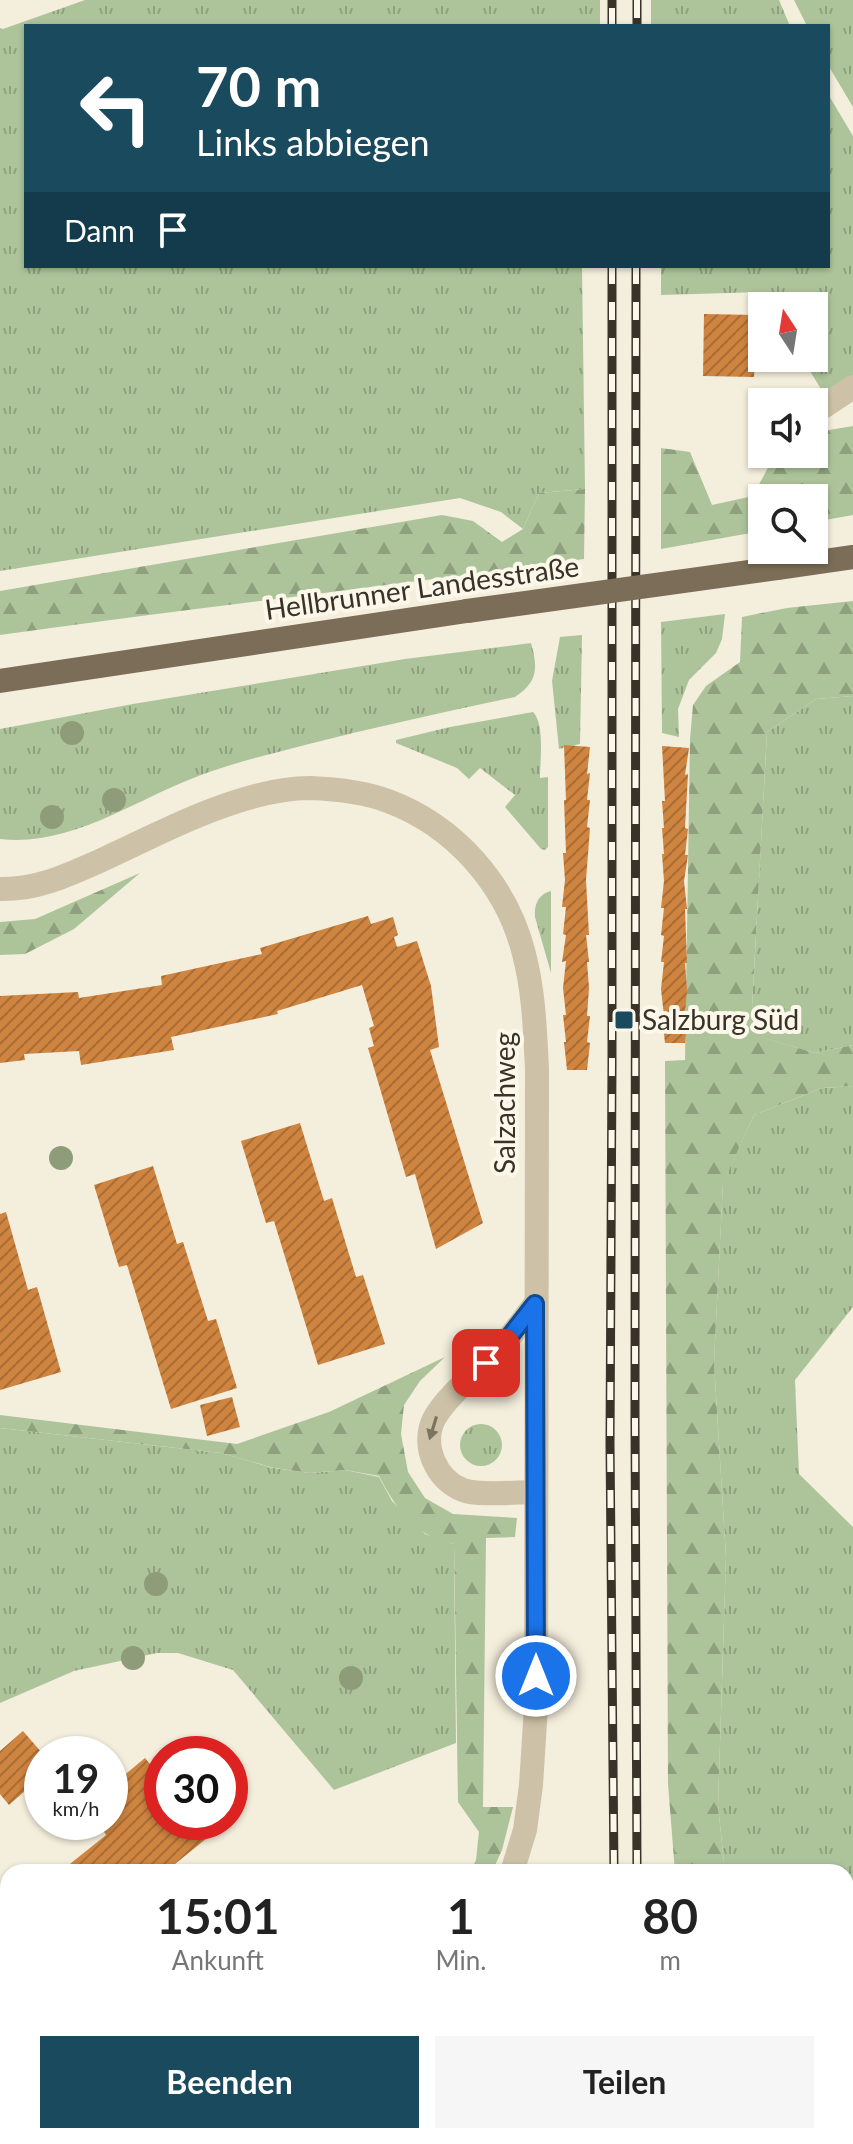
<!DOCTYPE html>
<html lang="de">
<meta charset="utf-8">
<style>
:root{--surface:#fff;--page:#f6f6f6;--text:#222;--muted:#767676;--accent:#1a4a5e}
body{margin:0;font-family:Lato,sans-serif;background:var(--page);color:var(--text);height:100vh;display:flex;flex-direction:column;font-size:30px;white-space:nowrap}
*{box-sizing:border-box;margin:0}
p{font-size:26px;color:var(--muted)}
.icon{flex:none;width:44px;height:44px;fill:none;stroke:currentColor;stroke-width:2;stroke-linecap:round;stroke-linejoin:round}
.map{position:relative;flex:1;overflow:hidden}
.panel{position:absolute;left:0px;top:1864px;width:854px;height:280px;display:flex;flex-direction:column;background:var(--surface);border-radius:24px 24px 0 0;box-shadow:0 2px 6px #0004}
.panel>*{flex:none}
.hud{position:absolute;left:24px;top:24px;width:806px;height:244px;border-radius:0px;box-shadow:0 2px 6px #0004;background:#1a4a5e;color:#fff;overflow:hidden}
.needle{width:52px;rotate:348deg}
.tools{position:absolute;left:748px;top:292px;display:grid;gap:16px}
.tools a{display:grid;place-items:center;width:80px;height:80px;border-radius:0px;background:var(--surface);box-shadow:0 2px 6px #0004;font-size:40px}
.speed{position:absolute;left:24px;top:1736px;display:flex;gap:16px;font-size:40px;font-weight:700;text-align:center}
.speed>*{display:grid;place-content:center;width:104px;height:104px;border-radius:50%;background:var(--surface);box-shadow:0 2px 6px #0004;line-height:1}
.speed small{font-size:20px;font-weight:400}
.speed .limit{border:12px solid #d22;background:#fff;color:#111}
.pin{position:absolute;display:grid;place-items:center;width:68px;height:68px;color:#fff;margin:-34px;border-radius:16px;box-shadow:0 4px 12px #0006}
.me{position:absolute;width:88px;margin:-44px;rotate:0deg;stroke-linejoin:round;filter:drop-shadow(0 0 6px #0008)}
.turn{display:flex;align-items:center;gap:28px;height:168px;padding:0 40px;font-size:36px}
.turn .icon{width:104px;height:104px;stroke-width:2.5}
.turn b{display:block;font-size:56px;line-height:68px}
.then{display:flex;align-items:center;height:76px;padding:0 40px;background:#0003;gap:16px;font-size:30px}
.eta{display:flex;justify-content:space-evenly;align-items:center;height:136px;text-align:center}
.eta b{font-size:48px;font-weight:700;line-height:56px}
.cta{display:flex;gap:16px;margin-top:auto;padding:16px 40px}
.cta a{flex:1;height:92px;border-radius:0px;background:var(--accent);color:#fff;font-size:32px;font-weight:700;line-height:92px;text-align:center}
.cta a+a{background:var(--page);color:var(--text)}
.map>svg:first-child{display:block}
.grass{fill:url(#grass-tufts)}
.forest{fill:url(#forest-firs)}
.building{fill:url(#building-hatch)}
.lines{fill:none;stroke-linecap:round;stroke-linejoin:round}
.minor{stroke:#cdc2a7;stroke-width:24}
.major{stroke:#7c6d58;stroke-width:24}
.rail-casing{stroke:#393228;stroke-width:9}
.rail{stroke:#fbf7e9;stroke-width:6;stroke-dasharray:18;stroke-linecap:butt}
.major-bridge{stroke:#7c6d58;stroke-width:24}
.tree{fill:#8f9c7a}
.oneway{fill:#7c7361}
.route-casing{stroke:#114b97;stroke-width:20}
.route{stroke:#1a73e8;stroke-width:14}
.poi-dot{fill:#1a4a5e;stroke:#fbf7e9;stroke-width:3}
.labels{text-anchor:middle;stroke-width:8;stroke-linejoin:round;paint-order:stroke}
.street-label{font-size:28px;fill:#393228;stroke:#fbf7e9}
.poi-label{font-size:28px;fill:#393228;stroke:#fbf7e9;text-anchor:start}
</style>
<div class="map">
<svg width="853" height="2144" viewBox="0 0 853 2144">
<defs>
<pattern id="grass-tufts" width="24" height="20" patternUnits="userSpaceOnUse" patternTransform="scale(2)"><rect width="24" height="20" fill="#adc49b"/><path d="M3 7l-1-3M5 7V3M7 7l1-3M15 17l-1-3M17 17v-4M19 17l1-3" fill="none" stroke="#8ea07e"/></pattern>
<pattern id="forest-firs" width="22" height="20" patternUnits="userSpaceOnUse" patternTransform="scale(2)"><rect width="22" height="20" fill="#adc49b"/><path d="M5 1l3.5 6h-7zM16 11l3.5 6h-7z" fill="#8ea07e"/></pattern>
<pattern id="building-hatch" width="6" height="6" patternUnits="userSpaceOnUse" patternTransform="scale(2)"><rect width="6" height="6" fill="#cf8440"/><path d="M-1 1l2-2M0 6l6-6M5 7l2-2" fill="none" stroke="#a96d36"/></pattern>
</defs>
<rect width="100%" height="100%" fill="#f4eedc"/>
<!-- grass -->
<g class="grass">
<path d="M85 0H600V26H26V266H582L585 489 539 493 523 529 501 512 460 498 0 571V28L3 29Z"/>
<path d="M651 0H779L790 26H651Z"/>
<path d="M794 0H853V107L828 65V26H807Z"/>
<path d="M828 94 853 136V375L824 394 802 358H814V306H771L762 292 661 295V266H828Z"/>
<path d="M725 614 722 639 716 653 689 680 678 709 679 737 662 733 661 622Z"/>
<path d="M582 635 580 744 559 749 552 681 560 637Z"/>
<path d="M531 643C538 668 538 682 515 697 443 712 372 728 301 746 267 755 233 763 201 775 135 799 73 847 0 839V729L133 704 405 659Z"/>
<path d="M853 696V1045L815 1053 761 1037 752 1008 767 732 816 699Z"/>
<path d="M533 712C545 724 540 760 540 778L548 777V847L545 850 541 849 505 807 515 795 480 768 469 779 457 768 396 743V740L450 727Z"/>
<path d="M551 891V973L535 917C534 905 538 894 551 891Z"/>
<path d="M853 1086V1307L795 1380 799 1474 853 1527V2144H735V2136H846V1872H725L718 1806 726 1557 714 1362 723 1182 754 1115 822 1088Z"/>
<circle cx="481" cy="1445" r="21"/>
<path d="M0 1428 221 1453 273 1468 310 1473 345 1470 379 1477 392 1501 425 1534 454 1544 456 1743 334 1790 233 1670 178 1653H157L74 1671 0 1703Z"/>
</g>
<!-- forest -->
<g class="forest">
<path d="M853 426V515L814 522V498H762V531L661 549V448L690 452 712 505 753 496 773 458 781 454H814V437L829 430Z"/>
<path d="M585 489 584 559C389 586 194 608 0 635V591L442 515 473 521 502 542 523 529 539 493Z"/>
<path d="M853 601V696L816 699 767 732 752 1008 762 1037 815 1053 853 1045V1086L822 1088 754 1115 723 1183 714 1362 726 1557 718 1806 725 1872H675L668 1784 665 1061 685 1060 690 739 693 705 706 686 740 662 742 617 787 608Z"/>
<path d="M140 873 74 929 25 954 0 955V922L35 919Z"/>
<path d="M445 1357 420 1381 404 1405 401 1434 408 1472 425 1498 453 1514 517 1518 515 1537 486 1538 483 1807H513L502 1850 492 1872H470L476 1860 479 1832 458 1802 454 1544C444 1541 432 1538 423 1532 403 1519 390 1497 379 1476L345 1470 310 1473 274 1468 221 1453 0 1428V1415L237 1444 329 1412Z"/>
<path d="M93 2136H208L196 2144H93Z"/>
</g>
<!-- building -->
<g class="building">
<path d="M704 314 756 315 754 377 703 376Z"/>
<path d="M564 745 590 747 587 774 590 773 587 800H590L587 827 590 828 586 880 589 935H586L589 962H587L589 988 587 1016H590L587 1042 590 1043 587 1070H567L564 1042H566L563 1015H566L563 988 566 961 562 962 566 935 563 934 566 907H562L565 880 563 853H566L564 800H566Z"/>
<path d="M662 746 689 748 685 775 688 774 685 828 688 829 685 855H688L684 881 687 909H685L687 963H685L687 989 685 1017H688L685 1043H665L662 1016H664L661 989 664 962H661L664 936 661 935 664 908H661L664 881 662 854H664L662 828H664L662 801H665Z"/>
<path d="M368 916 371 924 393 917 398 935 394 937 397 947 417 941 431 986 439 1047 430 1050 483 1223 436 1249 415 1174 406 1177 374 1068 368 1048 374 1046 369 1028 374 1026 362 985 277 1011 278 1014 171 1037 174 1050 81 1065 79 1051 24 1054 25 1060 0 1063V996L78 992 79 998 162 985 161 976 262 954 260 948Z"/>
<path d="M300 1123 324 1201 332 1198 356 1277 363 1275 385 1344 318 1365 274 1221 266 1223 241 1141Z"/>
<path d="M153 1166 177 1244 183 1242 208 1321 216 1319 237 1388 171 1409 127 1265 119 1267 94 1185Z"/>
<path d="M6 1212 28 1290 37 1287 61 1372 0 1390V1214Z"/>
<path d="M232 1397 240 1427 207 1436 200 1405Z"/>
<path d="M23 1731 42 1753V1776L9 1805 0 1794V1751Z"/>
<path d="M145 1758 159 1775 162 1773V1822H227L165 1872H60L106 1835 101 1827 106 1822H110L112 1817 110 1814V1787Z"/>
<path d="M292 2136H345L351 2144H297Z"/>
<path d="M428 2136H499L501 2139 494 2144H434Z"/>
</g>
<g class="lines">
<!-- minor -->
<g class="minor">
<path d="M823 407 853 387"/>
<path d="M0 889C38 890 70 874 104 859 141 842 177 823 215 809 244 798 279 788 310 788 336 789 364 792 388 801 455 826 507 885 524 954 534 992 535 1031 537 1069L536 1707 531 1785 525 1830 512 1872"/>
<path d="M535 1304C524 1319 513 1334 501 1347 482 1368 447 1395 434 1419 421 1445 436 1480 463 1490 478 1496 518 1492 536 1492"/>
<path d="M276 2136 281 2144"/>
<path d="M227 2144 240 2136"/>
</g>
<!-- major -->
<g class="major">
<path d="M777 568 853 557"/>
<path d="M0 681 467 611"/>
</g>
<defs>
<g id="rail">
<path d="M637 0V26"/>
<path d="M612 26V0"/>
<path d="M612 266V1063L610 1444 614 1872"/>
<path d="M636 266 635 1419 637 1872"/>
<path d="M625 2136V2144"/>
<path d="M648 2136 649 2144"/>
</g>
</defs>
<!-- rail casing -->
<use href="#rail" class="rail-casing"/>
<!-- rail -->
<use href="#rail" class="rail"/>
<!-- major-bridge -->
<path class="major-bridge" d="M467 611 777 568"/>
</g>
<!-- trees -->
<g class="tree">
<circle cx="72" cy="733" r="12"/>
<circle cx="114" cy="800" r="12"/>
<circle cx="52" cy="817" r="12"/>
<circle cx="61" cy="1158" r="12"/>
<circle cx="156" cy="1584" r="12"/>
<circle cx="133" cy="1658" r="12"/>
<circle cx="351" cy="1678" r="12"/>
</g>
<!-- one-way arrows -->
<defs><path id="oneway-solid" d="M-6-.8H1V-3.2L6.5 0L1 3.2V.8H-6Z" transform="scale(2)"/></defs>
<use class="oneway" href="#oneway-solid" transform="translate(433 1428) rotate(107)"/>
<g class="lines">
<defs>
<path id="route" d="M486 1363 503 1345 535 1304 536 1676"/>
</defs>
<!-- route casing -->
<use href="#route" class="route-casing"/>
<!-- route -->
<use href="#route" class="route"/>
</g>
<!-- markers -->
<rect class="poi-dot" x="614" y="1010" width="20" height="20" rx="4"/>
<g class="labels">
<!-- street labels -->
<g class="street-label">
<text transform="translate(422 588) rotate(-8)" y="10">Hellbrunner Landesstraße</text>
<text transform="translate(505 1103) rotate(-90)" y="10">Salzachweg</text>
</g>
<!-- poi labels -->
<g class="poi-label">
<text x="642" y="1030">Salzburg Süd</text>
</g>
</g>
</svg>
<div class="tools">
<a><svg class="needle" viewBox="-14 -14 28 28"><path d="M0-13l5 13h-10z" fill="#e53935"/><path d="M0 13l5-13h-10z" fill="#767676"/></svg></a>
<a><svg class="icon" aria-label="sound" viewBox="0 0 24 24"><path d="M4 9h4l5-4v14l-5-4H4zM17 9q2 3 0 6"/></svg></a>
<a><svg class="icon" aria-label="search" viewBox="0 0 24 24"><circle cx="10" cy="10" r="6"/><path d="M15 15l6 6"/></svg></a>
</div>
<div class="speed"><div>19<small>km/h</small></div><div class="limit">30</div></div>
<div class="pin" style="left:486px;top:1363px;background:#d93025"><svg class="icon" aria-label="arrive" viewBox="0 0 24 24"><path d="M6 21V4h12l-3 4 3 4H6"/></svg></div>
<svg class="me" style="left:536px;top:1676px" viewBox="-20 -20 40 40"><circle r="17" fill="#1a73e8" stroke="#fff" stroke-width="3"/><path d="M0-11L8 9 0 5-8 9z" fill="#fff"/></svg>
<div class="hud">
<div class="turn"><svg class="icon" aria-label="left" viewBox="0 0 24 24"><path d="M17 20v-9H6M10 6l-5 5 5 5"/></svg><div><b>70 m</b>Links abbiegen</div></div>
<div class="then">Dann<svg class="icon" aria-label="arrive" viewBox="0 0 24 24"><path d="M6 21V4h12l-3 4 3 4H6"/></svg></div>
</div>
<section class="panel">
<div class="eta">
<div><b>15:01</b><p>Ankunft</p></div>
<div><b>1</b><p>Min.</p></div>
<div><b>80</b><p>m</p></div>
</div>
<div class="cta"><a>Beenden</a><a>Teilen</a></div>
</section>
</div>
